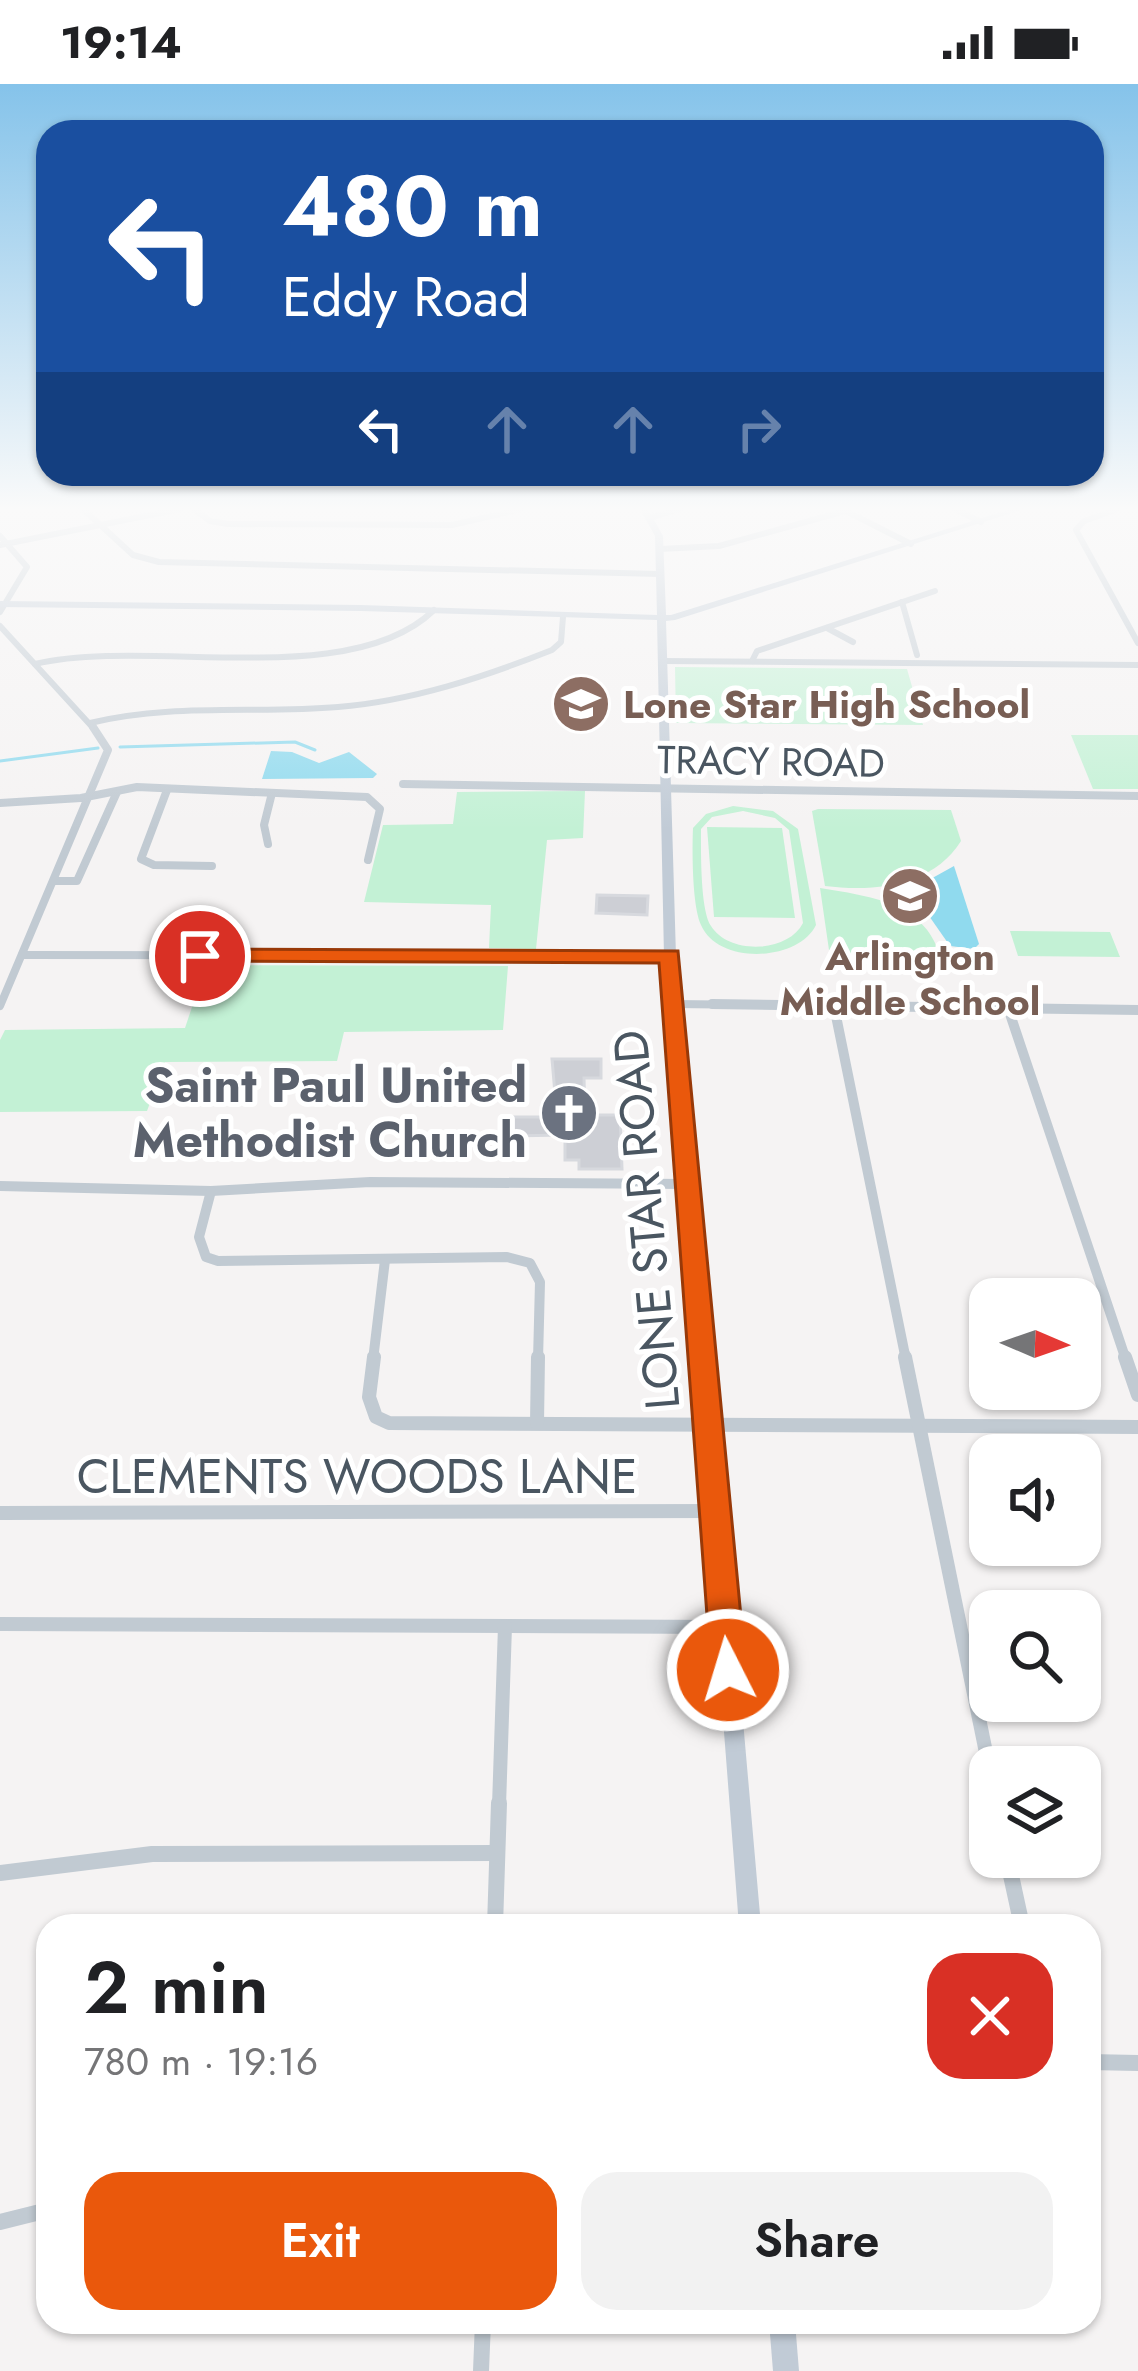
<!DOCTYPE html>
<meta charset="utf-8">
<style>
:root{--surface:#fff;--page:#f2f2f2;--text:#202124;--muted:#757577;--accent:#ea580c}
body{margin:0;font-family:Jost,sans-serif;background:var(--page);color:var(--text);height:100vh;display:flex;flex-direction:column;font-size:45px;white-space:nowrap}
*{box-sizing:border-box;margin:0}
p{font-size:39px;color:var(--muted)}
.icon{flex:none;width:66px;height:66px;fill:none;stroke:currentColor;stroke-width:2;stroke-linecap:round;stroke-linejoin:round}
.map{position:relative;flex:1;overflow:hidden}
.details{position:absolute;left:36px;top:1830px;width:1065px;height:420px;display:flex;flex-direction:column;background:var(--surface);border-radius:36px;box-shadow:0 3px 9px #0004}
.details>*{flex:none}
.hud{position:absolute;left:36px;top:36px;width:1068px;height:366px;border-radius:36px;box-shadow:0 3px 9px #0004;background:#1a4fa0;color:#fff;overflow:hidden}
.needle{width:78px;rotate:92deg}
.controls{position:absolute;left:969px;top:1194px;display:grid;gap:24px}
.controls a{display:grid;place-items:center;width:132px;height:132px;border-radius:24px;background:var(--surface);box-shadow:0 3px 9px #0004;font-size:60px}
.pin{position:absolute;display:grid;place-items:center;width:102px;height:102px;color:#fff;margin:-51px;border:6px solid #fff;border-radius:50%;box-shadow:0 3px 12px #0007}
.me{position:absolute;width:132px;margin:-66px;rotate:355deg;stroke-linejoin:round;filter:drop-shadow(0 0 9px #0008)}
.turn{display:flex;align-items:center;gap:42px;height:252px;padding:0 48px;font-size:54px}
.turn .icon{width:156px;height:156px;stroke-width:2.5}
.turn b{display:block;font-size:84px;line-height:102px}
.lanes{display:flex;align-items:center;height:114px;padding:0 48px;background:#0003;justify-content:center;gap:60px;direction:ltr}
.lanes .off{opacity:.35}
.round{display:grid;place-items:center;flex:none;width:126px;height:126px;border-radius:36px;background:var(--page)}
.headline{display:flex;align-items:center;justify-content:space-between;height:204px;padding:0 48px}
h1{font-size:72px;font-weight:600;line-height:90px}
.action{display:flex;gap:24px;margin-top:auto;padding:24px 48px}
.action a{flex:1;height:138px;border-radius:36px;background:var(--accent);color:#fff;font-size:48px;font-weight:600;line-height:138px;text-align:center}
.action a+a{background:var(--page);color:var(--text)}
.status{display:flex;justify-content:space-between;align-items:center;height:84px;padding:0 60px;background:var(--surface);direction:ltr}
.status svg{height:33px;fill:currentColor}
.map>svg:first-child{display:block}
.green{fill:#c3f1d5;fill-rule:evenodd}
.water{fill:#90daee}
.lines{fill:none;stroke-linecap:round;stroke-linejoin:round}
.stream{stroke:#90daee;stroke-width:3}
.building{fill:#cdcfd5;stroke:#d7d9de;stroke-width:3}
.street-far4{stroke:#c1cad2;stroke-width:6}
.street-far3{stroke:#c1cad2;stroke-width:8}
.street-far2{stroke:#c1cad2;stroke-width:10}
.street-far1{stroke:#c1cad2;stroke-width:14}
.street{stroke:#c1cad2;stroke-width:16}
.secondary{fill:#c1cbd6;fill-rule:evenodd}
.route{fill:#ea580c;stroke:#983908;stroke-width:3}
.labels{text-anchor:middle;stroke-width:10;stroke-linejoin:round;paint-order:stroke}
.far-education-label{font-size:39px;font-weight:bold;fill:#785e54;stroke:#fff;text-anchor:start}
.far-street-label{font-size:39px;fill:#4a5661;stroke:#fff}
.worship-label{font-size:48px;font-weight:bold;fill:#5b616d;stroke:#fff;text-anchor:end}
.street-label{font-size:48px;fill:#4a5661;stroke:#fff}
</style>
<div class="status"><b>19:14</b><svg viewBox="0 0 49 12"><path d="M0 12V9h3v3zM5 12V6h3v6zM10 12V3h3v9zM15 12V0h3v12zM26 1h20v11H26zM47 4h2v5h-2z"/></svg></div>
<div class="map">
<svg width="1138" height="2287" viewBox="0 0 1138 2287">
<rect width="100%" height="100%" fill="#f5f3f3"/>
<!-- green -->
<g class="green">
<path d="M675 583 907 585 923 641 676 639Z"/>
<path d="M1071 651H1138V705H1093Z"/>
<path d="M585 707 583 754 547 756 536 865 489 864 491 821 364 818 383 741 453 740 457 708Z"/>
<path d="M733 722 773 727 798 745 816 841C798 878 718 881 701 841 692 821 692 766 693 744L706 730ZM743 727 775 734 789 746 803 839C788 869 729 871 711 842 700 826 701 766 701 745L712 733Z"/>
<path d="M818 725 951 726 961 757C932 803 874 808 825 802L812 727Z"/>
<path d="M707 743 782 744 795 834 714 833Z"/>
<path d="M820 804C868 812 925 818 940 872L839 870 829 866Z"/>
<path d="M1010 847 1110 848 1120 873 1018 872Z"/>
<path d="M206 881 508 882 503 946 344 948 337 977 165 978 147 1027 0 1028V956L5 946 185 944Z"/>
</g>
<!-- water -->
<g class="water">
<path d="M271 667 292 668 319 679 349 668 377 690 373 694 262 695Z"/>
<path d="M954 782 979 860 974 865 950 862 913 809 918 802Z"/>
</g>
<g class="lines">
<!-- stream -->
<g class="stream">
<path d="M120 663 295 658 315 666"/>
<path d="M0 677 98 664"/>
</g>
</g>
<!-- building -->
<g class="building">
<path d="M597 811 648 812 647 831 596 829Z"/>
<path d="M552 975H601V994H584L585 1031H620L622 1085H579V1076H565V1051L508 1052 509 1033H557Z"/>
</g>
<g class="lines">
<!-- street-far4 -->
<g class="street-far4">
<path d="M83 425 133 471 159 478 660 490"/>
<path d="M194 425 210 437 228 440 452 441 522 425"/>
<path d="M842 425 911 460"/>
<path d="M955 425 981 438"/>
<path d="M1118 425 1084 437 1076 446 1138 559"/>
<path d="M652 433 680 425"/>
<path d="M0 452 27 483 0 528"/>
<path d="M0 461 180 425"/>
<path d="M660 465 719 462 845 427"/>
<path d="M902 518 917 571"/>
<path d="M0 542 95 646"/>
<path d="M827 544 853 558"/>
<path d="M663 577 1138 581"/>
<path d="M752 577 757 567 935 507"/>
<path d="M35 580C148 553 350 608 434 526"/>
<path d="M90 639C173 619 254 630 338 623 412 617 484 593 552 566L561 558 563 533"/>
</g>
<!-- street-far3 -->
<g class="street-far3">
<path d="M403 700 1138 712"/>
<path d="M167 706 141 775 154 781 212 782"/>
<path d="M0 719 81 714 137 703 367 713 380 725 368 776"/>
<path d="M268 760 264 741 272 709"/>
<path d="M54 797H77L117 708"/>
<path d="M22 871 670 872"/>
<path d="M673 920 944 923"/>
<path d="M0 922 108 666 93 643"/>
</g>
<!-- street-far2 -->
<g class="street-far2">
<path d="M712 920 1138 926"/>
<path d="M834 922 906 1276"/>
<path d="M1008 924 1126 1276"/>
<path d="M0 1102 211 1107 370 1098 688 1100"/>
<path d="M211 1107 199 1153 206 1173 218 1177 507 1173 530 1179 540 1198 538 1276"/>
<path d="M373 1276 385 1176"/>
</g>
<!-- street-far1 -->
<g class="street-far1">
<path d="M374 1273 369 1313 376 1333 389 1339 1138 1343"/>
<path d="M905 1273 990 1688"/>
<path d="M1125 1273 1138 1311"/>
<path d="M537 1339 538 1273"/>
<path d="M0 1429 715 1427"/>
<path d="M0 1540 724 1543"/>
<path d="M499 1722 505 1542"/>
</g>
<!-- street -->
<g class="street">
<path d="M1007 1773 1022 1842"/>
<path d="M0 1789 152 1770 497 1769"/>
<path d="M495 1842 499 1719"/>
<path d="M1089 1978 1138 1979"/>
<path d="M0 2138 48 2126"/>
<path d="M481 2287 483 2238"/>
</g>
<!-- secondary -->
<g class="secondary">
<path d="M640 425H648L663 452 666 531H671L1011 425H1024L675 536 666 537 676 872 761 1842H739L664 872 657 536 361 527 0 523V517L361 521 657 531 655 452Z"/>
<path d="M769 2238H795L799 2287H773Z"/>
</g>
</g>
<!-- sky -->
<linearGradient id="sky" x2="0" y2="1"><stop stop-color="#85c3ea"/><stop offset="0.57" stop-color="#fafafa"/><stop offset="1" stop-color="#fafafa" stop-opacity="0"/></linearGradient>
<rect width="1138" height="746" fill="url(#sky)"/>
<!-- route -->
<path class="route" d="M200 865 678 867 746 1586 741 1598 728 1602 716 1598 711 1586 659 879 192 877V867Z"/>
<!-- icons -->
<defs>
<symbol id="school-disc" viewBox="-11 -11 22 22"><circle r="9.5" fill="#8d6e63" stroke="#fff"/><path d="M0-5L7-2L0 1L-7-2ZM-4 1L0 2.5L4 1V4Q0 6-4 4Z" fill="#fff"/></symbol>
<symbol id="church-disc" viewBox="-11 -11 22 22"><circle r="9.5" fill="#6b7280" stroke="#fff"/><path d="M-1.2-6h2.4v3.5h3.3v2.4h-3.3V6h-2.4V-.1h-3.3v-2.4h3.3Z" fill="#fff"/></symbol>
</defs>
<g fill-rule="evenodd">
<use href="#school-disc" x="548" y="587" width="66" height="66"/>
<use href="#school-disc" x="877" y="779" width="66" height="66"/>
<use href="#church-disc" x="536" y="996" width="66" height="66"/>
</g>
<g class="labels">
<!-- far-education labels -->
<g class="far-education-label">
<text x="623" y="634">Lone Star High School</text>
<text x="910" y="886" text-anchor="middle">Arlington<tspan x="910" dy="45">Middle School</tspan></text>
</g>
<!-- far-street labels -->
<g class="far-street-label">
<text transform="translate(771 677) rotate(1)" y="14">TRACY ROAD</text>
</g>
<!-- worship labels -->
<g class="worship-label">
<text x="527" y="1018">Saint Paul United<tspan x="527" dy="55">Methodist Church</tspan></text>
</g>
<!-- street labels -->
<g class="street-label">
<text transform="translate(646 1136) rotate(-95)" y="17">LONE STAR ROAD</text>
<text x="357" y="1409">CLEMENTS WOODS LANE</text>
</g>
</g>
</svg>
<div class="controls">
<a><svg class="needle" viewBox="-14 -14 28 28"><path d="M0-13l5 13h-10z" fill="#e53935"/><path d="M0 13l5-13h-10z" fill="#757577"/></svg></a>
<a><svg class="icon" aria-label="sound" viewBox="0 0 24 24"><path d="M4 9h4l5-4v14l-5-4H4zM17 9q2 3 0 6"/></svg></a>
<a><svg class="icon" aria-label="search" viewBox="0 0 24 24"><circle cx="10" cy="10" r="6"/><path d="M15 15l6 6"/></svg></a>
<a><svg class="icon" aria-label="layers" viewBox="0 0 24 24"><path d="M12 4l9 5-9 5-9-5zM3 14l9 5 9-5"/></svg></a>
</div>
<div class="pin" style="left:200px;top:872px;background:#d93025"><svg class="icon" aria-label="arrive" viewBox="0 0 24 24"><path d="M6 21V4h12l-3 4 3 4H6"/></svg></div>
<svg class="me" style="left:728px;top:1586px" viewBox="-20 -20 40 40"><circle r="17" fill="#ea580c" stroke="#fff" stroke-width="3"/><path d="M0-11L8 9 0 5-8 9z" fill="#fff"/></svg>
<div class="hud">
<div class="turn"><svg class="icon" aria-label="left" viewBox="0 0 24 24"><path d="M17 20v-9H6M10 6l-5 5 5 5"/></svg><div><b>480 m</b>Eddy Road</div></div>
<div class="lanes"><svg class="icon" aria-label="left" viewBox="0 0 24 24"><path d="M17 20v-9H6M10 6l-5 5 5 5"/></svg><svg class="icon off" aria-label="ahead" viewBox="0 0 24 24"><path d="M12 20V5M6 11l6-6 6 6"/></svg><svg class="icon off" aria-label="ahead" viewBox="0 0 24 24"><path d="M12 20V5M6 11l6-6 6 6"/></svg><svg class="icon off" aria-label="right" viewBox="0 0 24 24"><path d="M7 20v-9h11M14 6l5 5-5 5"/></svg></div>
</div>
<section class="details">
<div class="headline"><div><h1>2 min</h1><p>780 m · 19:16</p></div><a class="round" style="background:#d93025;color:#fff"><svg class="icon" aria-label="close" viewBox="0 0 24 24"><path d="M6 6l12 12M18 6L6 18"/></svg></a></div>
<div class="action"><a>Exit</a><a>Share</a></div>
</section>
</div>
